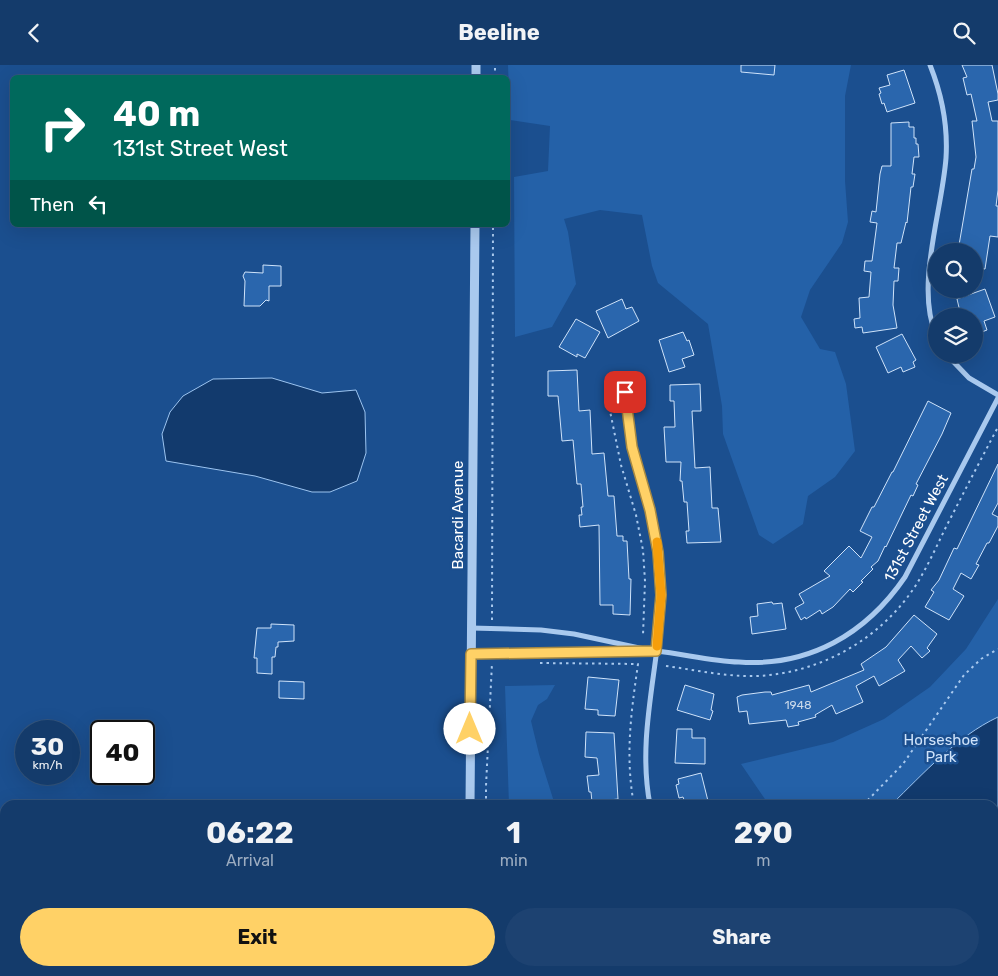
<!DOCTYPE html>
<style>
:root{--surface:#143b6b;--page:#1d4271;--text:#f1f3f6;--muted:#9dadc1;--line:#33557e;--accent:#ffd166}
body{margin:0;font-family:Rubik,sans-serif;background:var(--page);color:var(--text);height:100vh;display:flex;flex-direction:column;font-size:19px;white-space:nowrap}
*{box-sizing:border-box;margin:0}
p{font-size:16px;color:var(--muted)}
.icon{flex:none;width:28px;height:28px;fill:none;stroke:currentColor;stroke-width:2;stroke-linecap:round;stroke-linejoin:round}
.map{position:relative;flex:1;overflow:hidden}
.sheet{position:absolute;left:0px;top:735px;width:999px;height:176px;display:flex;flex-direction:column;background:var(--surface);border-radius:15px 15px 0 0;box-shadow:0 5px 20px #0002,0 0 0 1px var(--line)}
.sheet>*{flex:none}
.banner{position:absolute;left:10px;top:10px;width:500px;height:152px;border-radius:8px;box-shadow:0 5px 20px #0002,0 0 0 1px var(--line);background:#00695c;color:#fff;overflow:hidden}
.fabs{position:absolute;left:928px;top:178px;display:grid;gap:10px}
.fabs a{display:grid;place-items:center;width:55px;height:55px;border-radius:50%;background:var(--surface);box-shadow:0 5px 20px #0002,0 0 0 1px var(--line);font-size:25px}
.speed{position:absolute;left:15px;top:655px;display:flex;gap:10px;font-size:25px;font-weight:700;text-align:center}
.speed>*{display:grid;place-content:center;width:65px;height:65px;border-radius:50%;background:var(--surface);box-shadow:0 5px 20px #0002,0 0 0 1px var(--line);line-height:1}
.speed small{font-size:12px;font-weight:400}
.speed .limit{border:2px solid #111;border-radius:8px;background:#fff;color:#111}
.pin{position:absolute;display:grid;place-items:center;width:42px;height:42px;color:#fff;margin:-21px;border-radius:10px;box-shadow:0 2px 8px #0006}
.me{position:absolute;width:55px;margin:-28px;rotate:0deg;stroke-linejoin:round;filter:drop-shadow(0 0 4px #0008)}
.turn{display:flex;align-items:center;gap:18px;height:105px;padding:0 20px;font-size:22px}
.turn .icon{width:65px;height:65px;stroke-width:2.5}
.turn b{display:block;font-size:35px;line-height:42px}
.then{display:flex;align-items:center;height:48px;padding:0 20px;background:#0003;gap:10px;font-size:19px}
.eta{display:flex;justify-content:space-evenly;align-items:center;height:85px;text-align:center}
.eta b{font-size:30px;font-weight:700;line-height:35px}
.action{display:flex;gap:10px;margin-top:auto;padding:10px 20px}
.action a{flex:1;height:58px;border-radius:30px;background:var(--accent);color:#111;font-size:20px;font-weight:700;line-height:58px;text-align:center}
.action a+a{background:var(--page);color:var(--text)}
header{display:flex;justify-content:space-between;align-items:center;height:65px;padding:0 20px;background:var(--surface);font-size:22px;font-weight:700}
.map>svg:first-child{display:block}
.green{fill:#2461a8}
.water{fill:#123a6d;stroke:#9cc4f0}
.building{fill:#2a66ad;stroke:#cfe3fa}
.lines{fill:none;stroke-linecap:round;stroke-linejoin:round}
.path{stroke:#a9c9ee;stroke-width:2;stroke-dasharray:2.5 4;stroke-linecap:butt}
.minor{stroke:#a9c9ee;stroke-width:5}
.tertiary{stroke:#a9c9ee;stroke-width:9}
.route-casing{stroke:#a68842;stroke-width:12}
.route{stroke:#ffd166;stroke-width:9}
.slow{stroke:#f59e0b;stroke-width:9}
.labels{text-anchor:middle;stroke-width:5;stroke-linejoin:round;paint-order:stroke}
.number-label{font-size:12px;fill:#cad9ea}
.street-label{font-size:15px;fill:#fff;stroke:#1b4f8f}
.park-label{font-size:15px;fill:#cfe3fa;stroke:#1b4f8f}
</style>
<header><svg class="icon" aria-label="back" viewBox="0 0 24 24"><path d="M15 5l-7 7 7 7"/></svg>Beeline<svg class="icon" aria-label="search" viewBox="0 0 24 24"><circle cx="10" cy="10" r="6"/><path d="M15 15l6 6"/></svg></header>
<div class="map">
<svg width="998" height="911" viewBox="0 0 998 911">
<rect width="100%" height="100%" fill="#1b4f8f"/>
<!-- green -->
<g class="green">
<path d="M508 0H851L845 31V116L848 157 842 178 810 225 801 252 820 284 835 287 846 319 855 386 835 412 808 431 803 459 773 479 759 470 723 369 722 341 708 259 658 218 652 201 642 150 600 145 564 154 568 167 576 219 552 262 515 272 514 112 548 106 550 61 510 55Z"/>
<path d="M998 534V743L994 740H769L741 699 833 677 884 654 930 622 966 584Z"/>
<path d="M555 620 547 634 538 640 531 656 539 689 555 740H509L505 621Z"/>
<path d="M501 906H702L708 911H501Z"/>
<path d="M767 906H967L968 911H763Z"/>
</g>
<!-- water -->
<g class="water">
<path d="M272 313 322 328 356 325 365 347 366 388 357 416 330 427H312L255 411 166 396 162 369 170 347 183 331 213 314Z"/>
<path d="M998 652V911H915L911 906H994V740H891C924 708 956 672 998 652Z"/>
</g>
<!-- building -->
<g class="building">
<path d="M741 0H775L774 10 741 7Z"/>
<path d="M962 0H992L998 29V35L988 37 992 56H998V125L996 141H998V172L990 171 985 204 974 203V186H958L972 104H974L976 92 972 56H977L971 29 967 30 963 13 967 12Z"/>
<path d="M904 5 915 38 887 47 884 38 882 39 879 29 881 28 879 23 890 20 887 10Z"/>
<path d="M909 57V62H914V73H916V79H918L919 92H914L912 109H915L913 122H911L907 158 906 157 901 178H897L894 203H899L898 216H894L893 240 897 263 863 268 862 262 855 263 854 254 860 253 859 233 869 232 871 207 864 206 865 196H872L877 158 870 157 872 146 876 147 880 109 882 101H891V58Z"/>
<path d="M263 200 281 201V221H269V236L266 235 260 241H244L245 216 243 211 245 207 263 208Z"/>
<path d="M985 224 995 252 984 256 987 265 974 270V251H961L957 234Z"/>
<path d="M622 234 626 244 632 242 639 256 608 273 596 246Z"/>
<path d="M576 254 600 267 585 293 577 289V292L559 282Z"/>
<path d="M683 267 687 276 689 275 694 290 682 294 685 302 669 307 659 275Z"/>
<path d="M902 269 916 295 913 297 915 302 903 307 901 302 888 308 876 282Z"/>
<path d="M577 305 579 346 590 345 592 389 604 388 608 431H614L617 471H623V476H627L629 514H631L630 550 613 549V540H600L599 460 580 462 579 450H582L581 442H583L581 419H577L573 375 562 376 558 331H548V306Z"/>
<path d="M700 319 701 346H692L695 403 710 402 712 443H718L721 477 687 478 686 466H689L687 437H684L682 416H680L681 397H666L664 362H675L674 336H670V320Z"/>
<path d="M928 336 951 348 942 369 916 419 918 420 913 431 911 430 886 482 885 481 878 496 871 502 873 504 861 516 863 517 853 527 850 524 833 542 822 549 820 545 806 554 805 552 801 555 795 543 804 538 799 529 830 511 824 506 849 481 861 493 872 472 860 466 872 442H874L892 407H893Z"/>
<path d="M998 399V438L992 449 998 452V461L989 478H987L976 499 979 500 971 514 961 508 953 524 964 531 949 555 925 542 934 527 931 525 939 515 954 483 957 484Z"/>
<path d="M772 537 773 539 782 538 786 564 752 569 750 552 758 551 757 539Z"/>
<path d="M914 550 937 569 927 583 930 586 922 593 911 581 898 595 905 606 879 621 874 611 856 621 863 637 836 649 832 640 815 650 816 652 798 657 799 660 788 662 786 655 749 659 747 646 739 647 737 632 742 630 765 627H771L772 630 809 620 811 627 864 605 861 599 886 582Z"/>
<path d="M271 559 294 560V576L278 577V582H276L275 592H272V609L257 608V593H254L257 563H271Z"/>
<path d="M588 612 619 615 615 651 598 650V645L585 644Z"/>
<path d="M279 616 304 617V634L279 633Z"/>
<path d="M685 620 714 629 711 645 713 646 710 655 677 645Z"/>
<path d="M677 664H692V673H705V699L675 698Z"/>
<path d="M586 667 614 668 618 734 592 737 591 727H589L587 711 599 710 597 693 585 692Z"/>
<path d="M701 708 709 740H686L683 732 679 733 676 720 679 719 678 714Z"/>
</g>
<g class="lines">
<!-- path -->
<g class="path">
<path d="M495 12V0"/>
<path d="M608 336 621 400 636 450 643 485 645 516 643 570"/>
<path d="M492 555 493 160"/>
<path d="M540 598 638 599C631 648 625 691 634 740"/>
<path d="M666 601C696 605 726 612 757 611 821 608 881 574 916 520 928 501 937 480 947 460 964 427 981 394 998 362"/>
<path d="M486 740V721L492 598"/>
<path d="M863 740 903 699 964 610 981 594 998 584"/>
<path d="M518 911 519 906"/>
<path d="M838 911 839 906"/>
</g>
<!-- minor -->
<g class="minor">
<path d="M930 0C942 30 948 61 946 93 942 147 915 221 936 270"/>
<path d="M946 289 969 313 998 330"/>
<path d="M624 316C626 339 628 361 633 384 643 426 658 466 661 510 665 588 635 662 650 740"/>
<path d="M471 563 541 565 574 569 644 584"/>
<path d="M471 589C510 588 549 588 588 587 611 586 634 585 656 586 684 589 711 596 739 597 809 602 866 569 905 512L998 333"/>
</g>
<!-- tertiary -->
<g class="tertiary">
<path d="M476 12V0"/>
<path d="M470 740 475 160"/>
<path d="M468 911V906"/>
</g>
</g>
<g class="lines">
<defs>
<path id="route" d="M470 664 471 589 656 586 661 530 658 487 650 445 632 382 625 327"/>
</defs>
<!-- route casing -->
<use href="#route" class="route-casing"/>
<!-- route -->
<use href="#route" class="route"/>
<!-- slow -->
<path class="slow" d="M657 477 661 530 657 581"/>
</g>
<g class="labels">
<!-- number labels -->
<g class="number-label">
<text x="798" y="644">1948</text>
</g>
<!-- street labels -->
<g class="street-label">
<text transform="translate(458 450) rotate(-90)" y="5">Bacardi Avenue</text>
<text transform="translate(916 463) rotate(-62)" y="5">131st Street West</text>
</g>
<!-- park labels -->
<g class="park-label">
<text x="941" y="680">Horseshoe<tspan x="941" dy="17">Park</tspan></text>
</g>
</g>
</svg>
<div class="fabs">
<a><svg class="icon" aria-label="search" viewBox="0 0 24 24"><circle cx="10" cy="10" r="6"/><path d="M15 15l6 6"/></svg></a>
<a><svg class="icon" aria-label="layers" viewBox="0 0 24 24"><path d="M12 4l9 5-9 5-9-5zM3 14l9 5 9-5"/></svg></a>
</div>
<div class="speed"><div>30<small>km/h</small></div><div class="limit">40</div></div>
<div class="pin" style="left:625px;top:327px;background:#d93025"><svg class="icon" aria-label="arrive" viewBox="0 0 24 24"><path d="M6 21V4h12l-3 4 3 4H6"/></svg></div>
<svg class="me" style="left:470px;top:664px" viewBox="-20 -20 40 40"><circle r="19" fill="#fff"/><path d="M0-13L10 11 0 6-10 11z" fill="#ffd166"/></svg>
<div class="banner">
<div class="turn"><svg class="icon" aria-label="right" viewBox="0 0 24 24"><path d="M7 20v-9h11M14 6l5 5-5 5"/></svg><div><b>40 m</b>131st Street West</div></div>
<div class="then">Then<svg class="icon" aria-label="left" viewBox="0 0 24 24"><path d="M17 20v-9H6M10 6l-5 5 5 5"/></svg></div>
</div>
<section class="sheet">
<div class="eta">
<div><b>06:22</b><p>Arrival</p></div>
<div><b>1</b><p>min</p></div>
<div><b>290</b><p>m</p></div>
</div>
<div class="action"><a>Exit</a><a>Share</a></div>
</section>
</div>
